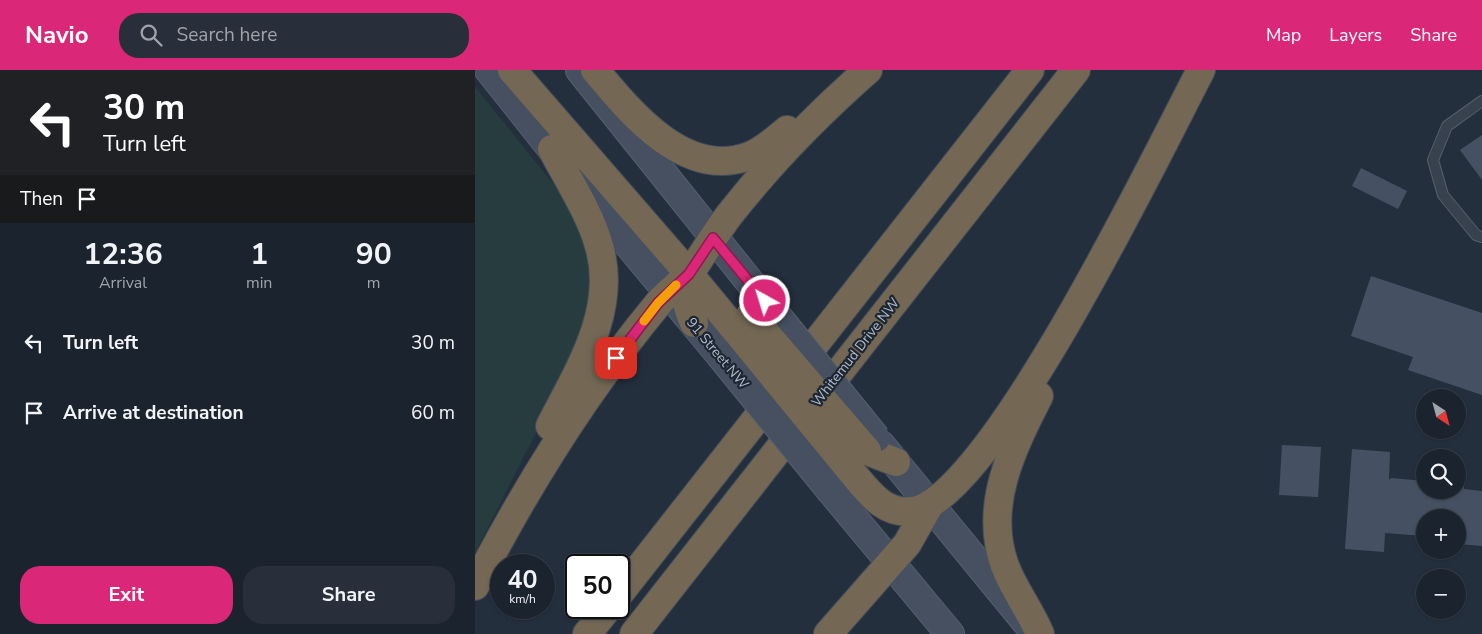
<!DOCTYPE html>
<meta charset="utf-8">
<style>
:root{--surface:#1b232e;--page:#282f3a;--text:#f1f3f6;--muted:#a0a4aa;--line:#39404a;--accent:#db2777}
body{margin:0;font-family:"Nunito Sans",sans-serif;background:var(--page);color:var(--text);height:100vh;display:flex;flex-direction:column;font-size:19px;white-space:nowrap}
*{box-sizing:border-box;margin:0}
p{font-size:16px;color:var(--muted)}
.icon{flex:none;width:28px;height:28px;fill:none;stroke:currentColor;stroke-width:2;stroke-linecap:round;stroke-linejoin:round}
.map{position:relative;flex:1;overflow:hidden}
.panel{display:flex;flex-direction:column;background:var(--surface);width:475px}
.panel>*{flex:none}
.guide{background:#202124;color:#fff;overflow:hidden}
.needle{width:32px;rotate:144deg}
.controls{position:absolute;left:941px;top:319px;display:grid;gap:10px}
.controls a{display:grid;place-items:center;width:50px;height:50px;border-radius:50%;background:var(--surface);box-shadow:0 1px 4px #0004,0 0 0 1px var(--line);font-size:25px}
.speed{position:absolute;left:15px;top:484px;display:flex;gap:10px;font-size:25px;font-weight:700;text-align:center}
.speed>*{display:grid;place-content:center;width:65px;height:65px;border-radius:50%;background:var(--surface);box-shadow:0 1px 4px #0004,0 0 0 1px var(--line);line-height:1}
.speed small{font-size:12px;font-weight:400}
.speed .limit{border:2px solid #111;border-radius:8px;background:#fff;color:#111}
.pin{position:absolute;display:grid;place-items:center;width:42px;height:42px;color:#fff;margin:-21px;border-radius:10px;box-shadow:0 2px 8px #0006}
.me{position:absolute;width:55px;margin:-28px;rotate:321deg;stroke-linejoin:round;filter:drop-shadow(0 0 4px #0008)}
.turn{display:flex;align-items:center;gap:18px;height:105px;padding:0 20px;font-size:22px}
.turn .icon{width:65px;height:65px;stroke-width:2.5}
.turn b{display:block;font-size:35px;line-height:42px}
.then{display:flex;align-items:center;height:48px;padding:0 20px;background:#0003;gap:10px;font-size:19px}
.eta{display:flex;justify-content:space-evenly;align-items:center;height:85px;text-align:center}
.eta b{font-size:30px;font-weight:700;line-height:35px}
.cta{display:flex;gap:10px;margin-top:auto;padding:10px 20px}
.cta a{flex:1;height:58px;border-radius:20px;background:var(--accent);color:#fff;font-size:20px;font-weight:700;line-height:58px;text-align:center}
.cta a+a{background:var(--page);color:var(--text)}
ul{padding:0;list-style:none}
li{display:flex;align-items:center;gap:15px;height:70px;padding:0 20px}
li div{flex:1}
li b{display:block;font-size:19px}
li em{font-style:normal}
header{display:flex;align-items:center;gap:30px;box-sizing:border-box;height:70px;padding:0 25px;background:var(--accent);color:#fff}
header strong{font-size:24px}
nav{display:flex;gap:28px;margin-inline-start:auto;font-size:18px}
.search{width:350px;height:45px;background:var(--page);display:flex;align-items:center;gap:12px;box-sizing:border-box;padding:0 18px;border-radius:20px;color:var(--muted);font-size:19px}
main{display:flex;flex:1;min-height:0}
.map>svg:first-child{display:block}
.green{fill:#263c3f}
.building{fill:#455162}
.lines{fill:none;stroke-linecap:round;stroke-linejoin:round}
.service-casing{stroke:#565f6c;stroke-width:12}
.secondary-casing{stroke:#565f6c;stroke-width:30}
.motorway-casing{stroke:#434c59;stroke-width:30}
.service{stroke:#38414e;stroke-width:10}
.secondary{stroke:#465061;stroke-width:28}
.motorway{stroke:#746855;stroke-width:28}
.secondary-bridge-casing{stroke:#565f6c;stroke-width:30;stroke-linecap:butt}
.motorway-bridge-casing{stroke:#434c59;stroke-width:30;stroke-linecap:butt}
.secondary-bridge{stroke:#465061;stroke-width:28}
.motorway-bridge{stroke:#746855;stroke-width:28}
.route-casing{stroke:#8e194d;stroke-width:12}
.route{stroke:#db2777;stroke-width:9}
.slow{stroke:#f59e0b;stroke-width:9}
.labels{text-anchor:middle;stroke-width:4.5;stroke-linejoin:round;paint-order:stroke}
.street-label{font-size:14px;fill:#b4bcc9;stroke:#1d2633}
</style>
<header>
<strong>Navio</strong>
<div class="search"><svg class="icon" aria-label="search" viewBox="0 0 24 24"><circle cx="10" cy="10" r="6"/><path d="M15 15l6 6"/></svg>Search here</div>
<nav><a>Map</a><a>Layers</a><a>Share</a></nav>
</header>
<main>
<section class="panel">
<div class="guide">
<div class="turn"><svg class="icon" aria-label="left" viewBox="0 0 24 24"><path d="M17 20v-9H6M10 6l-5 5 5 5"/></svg><div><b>30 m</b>Turn left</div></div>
<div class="then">Then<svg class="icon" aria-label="arrive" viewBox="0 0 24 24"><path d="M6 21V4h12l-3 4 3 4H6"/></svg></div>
</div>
<div class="eta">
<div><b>12:36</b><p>Arrival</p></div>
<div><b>1</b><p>min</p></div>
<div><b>90</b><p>m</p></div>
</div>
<ul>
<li><svg class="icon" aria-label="left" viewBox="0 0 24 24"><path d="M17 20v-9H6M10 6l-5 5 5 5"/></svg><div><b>Turn left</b></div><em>30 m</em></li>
<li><svg class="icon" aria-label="arrive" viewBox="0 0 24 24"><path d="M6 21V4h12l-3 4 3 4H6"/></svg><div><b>Arrive at destination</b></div><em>60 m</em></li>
</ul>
<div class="cta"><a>Exit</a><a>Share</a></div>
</section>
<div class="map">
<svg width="1007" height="564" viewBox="0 0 1007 564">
<rect width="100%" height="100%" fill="#242f3e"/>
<!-- green -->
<path class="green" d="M0 17 93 132 111 164 119 233 65 355 0 483Z"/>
<!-- building -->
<g class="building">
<path d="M1007 65V110L985 80Z"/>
<path d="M886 98 932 121 923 139 877 116Z"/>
<path d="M896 206 1007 243V325L933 300 938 287 876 266Z"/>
<path d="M807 375 846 377 843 427 804 425Z"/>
<path d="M877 379 915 382 914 410 916 408 950 411V420H982V413H989V419L1007 421V476L984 474 982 448H950V466L910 463 909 482 870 479Z"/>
</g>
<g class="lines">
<defs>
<path id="service" d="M1007 31 972 56 958 90 968 125 1001 165 1007 167"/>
<g id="secondary">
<path d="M14 0 133 150 245 285"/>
<path d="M105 0 290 231"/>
<path d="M406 375 551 552"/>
<path d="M356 421 475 564"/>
</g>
<g id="motorway">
<path d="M37 0 214 204 262 262"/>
<path d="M120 0C155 42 210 110 274 86 288 81 300 70 312 60"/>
<path d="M214 204C209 225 210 232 219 253"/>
<path d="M564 326C537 379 508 436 530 496 539 520 555 540 565 564"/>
<path d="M75 356C103 301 143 240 124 176 116 145 92 108 77 79"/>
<path d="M392 381 421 392"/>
<path d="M375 400C393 421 408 445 438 441 517 428 685 78 726 0"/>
<path d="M0 516C51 417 111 321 182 235 191 223 205 215 214 203 219 198 223 191 227 185 236 171 245 157 255 144 296 92 343 44 393 0"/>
<path d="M144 524 555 0"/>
<path d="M112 564 133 538"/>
<path d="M159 564 601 0"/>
<path d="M353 564 432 474 455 434"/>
</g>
</defs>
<!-- service casing -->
<use href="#service" class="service-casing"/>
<!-- secondary casing -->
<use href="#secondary" class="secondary-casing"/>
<!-- motorway casing -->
<use href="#motorway" class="motorway-casing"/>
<!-- service -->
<use href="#service" class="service"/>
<!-- secondary -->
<use href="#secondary" class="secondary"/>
<!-- motorway -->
<use href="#motorway" class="motorway"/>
<defs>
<g id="secondary-bridge">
<path d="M290 231 401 368"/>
<path d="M245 285 356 421"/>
</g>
<g id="motorway-bridge">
<path d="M275 245 392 381"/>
<path d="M262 262 375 400"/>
</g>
</defs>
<!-- secondary-bridge casing -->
<use href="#secondary-bridge" class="secondary-bridge-casing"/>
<!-- motorway-bridge casing -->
<use href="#motorway-bridge" class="motorway-bridge-casing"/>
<!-- secondary-bridge -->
<use href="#secondary-bridge" class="secondary-bridge"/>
<!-- motorway-bridge -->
<use href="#motorway-bridge" class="motorway-bridge"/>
</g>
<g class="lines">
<defs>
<path id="route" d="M141 288 183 233 214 204 238 168 290 231"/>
</defs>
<!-- route casing -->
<use href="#route" class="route-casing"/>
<!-- route -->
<use href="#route" class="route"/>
<!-- slow -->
<path class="slow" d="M169 251 183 233 201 215"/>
</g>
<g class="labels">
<!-- street labels -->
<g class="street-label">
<text transform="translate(380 282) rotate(-52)" y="5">Whitemud Drive NW</text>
<text transform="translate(243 283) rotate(50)" y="5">91 Street NW</text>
</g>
</g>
</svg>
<div class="controls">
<a><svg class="needle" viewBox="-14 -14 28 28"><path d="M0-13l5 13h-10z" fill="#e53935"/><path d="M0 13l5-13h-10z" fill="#a0a4aa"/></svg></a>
<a><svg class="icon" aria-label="search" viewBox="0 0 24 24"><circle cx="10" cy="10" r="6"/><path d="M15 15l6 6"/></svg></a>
<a>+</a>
<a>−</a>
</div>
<div class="speed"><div>40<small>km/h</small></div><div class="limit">50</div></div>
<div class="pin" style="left:141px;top:288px;background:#d93025"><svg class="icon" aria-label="arrive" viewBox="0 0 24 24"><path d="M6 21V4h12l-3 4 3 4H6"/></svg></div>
<svg class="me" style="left:290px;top:231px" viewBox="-20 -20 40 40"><circle r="17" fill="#db2777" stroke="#fff" stroke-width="3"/><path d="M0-11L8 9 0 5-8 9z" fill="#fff"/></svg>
</div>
</main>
